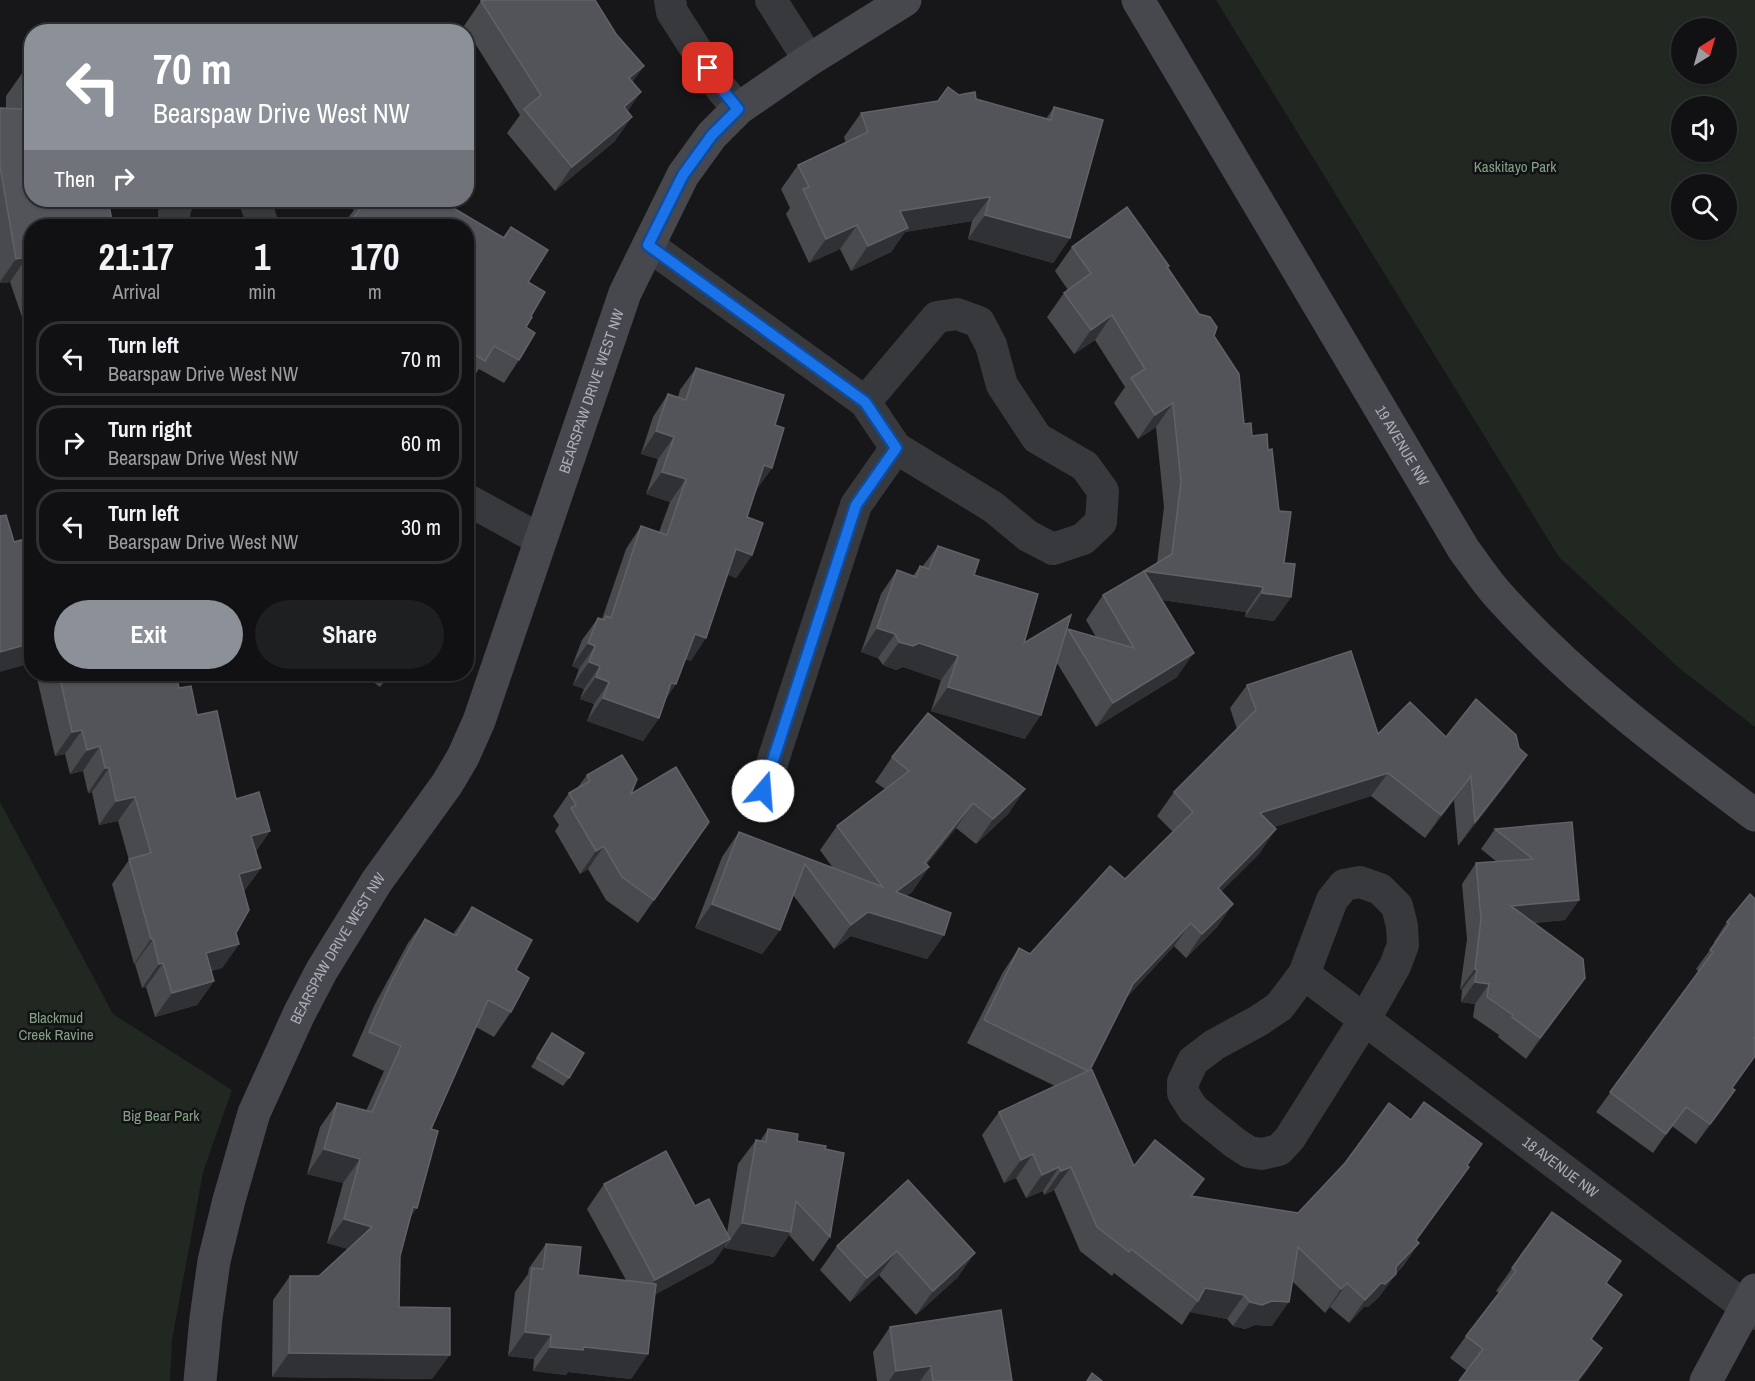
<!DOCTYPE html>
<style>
:root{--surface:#111113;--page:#1e1f21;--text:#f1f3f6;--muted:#9c9da0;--line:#303133;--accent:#8c9099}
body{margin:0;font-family:"Archivo Narrow",sans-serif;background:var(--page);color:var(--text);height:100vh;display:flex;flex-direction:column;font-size:22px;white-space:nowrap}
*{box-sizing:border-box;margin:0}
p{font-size:20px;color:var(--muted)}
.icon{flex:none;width:33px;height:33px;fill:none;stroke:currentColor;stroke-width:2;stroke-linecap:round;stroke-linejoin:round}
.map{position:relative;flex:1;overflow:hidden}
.panel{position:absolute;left:24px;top:219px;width:450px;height:462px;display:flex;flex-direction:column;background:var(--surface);border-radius:24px;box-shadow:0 2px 4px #0004,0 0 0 2px var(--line)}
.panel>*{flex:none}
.top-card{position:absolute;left:24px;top:24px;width:450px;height:183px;border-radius:24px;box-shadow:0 2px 4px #0004,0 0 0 2px var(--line);background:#8c9099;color:#fff;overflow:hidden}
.needle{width:39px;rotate:37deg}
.buttons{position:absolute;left:1671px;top:18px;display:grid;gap:12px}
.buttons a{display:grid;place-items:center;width:66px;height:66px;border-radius:50%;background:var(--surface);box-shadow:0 2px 4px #0004,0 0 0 2px var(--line);font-size:30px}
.pin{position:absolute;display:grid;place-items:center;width:51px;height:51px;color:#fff;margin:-26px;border-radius:12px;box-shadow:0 3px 9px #0006}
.me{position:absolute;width:66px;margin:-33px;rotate:18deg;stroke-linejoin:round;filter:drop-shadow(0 0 4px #0008)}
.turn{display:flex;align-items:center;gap:21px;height:126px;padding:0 30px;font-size:27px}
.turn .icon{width:78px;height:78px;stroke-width:2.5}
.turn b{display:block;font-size:42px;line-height:51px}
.then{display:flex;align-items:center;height:57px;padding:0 30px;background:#0003;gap:12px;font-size:22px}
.eta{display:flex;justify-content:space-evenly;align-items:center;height:102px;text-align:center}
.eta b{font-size:36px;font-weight:800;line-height:42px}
.action{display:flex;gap:12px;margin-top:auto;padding:12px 30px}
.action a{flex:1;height:69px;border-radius:36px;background:var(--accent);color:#fff;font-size:24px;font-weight:800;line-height:69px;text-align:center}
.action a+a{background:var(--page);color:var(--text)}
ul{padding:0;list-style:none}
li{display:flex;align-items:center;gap:18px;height:75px;margin:0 12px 9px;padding:0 18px;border:3px solid var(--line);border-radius:24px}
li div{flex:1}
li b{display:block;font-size:22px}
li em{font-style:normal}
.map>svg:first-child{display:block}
.green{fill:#212822;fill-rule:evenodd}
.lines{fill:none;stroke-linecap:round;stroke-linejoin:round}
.street{stroke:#38393d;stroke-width:32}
.secondary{stroke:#46484d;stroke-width:33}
.wall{fill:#484a4e}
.shaded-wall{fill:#303134}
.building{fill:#535459;stroke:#606268;stroke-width:1.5}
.route-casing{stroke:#114b97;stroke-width:15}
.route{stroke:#1a73e8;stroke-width:10}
.labels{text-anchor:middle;stroke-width:5;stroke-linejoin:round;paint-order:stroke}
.park-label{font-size:15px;fill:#83a185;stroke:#121214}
.street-label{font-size:15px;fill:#aaaeb8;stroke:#121214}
</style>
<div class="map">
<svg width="1755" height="1381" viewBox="0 0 1755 1381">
<rect width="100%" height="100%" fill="#171719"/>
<!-- green -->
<g class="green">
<path d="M1216 0H1755V727L1678 667 1559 557ZM1682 28H1726V74H1682ZM1682 106H1726V152H1682ZM1682 184H1726V230H1682Z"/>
<path d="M0 802 113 1014 232 1090 203 1172 172 1340 170 1381H0Z"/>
</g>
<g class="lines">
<!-- street -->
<g class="street">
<path d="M670 0 672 12 720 87 738 109"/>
<path d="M771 0 809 60"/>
<path d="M255 200 263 226"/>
<path d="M175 226 174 213 178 200"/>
<path d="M648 245 865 402 896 448 856 505 763 791"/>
<path d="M865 402 937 317 957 314 979 322 991 345 1002 385 1037 438 1085 466 1103 491 1101 522 1083 539 1053 549 1028 536 993 507 896 448"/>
<path d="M466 499 541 540"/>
<path d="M1360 882 1380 889 1397 906 1402 926 1403 945 1395 966 1365 1019 1290 1138 1279 1150 1262 1154 1249 1152 1235 1143 1193 1109 1183 1093V1082L1193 1061 1214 1045 1258 1021 1279 1007 1304 974 1332 900 1344 885Z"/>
<path id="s1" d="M1304 974 1755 1314"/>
</g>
<!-- secondary -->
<g class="secondary">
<path id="s2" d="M1138 0 1464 550C1476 566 1487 583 1500 597 1577 682 1664 747 1755 815"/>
<path id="s3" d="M200 1381 206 1318 214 1261 229 1200 254 1113 299 1014 322 970 377 881 447 784 463 757 479 721 625 293 683 175 712 135 738 109 809 60 905 0"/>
<path d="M1706 1381 1755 1290"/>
</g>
</g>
<!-- wall -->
<g class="wall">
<path d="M481 1 616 34 644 66 632 82 628 111 615 141 555 191 507 133 520 115 464 26Z"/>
<path d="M23 72 32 226V346L10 282 0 283V108H6V96Z"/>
<path d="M959 95 1046 119 1054 107 1070 238 1053 263 968 239 972 221 905 232 891 252 851 271 840 249 809 263 786 214 790 208 781 189 798 165 846 143 844 137 861 113 938 101Z"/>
<path d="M340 200H440L503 237 511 227 528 282 531 316 526 327 519 360 504 383 479 369 469 384 466 382V226L350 222 347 219 354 210Z"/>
<path d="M1072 247 1168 267 1214 336 1244 424 1252 436 1268 450 1284 563 1291 597 1274 621 1245 617 1246 612 1162 600 1177 677 1096 727 1057 663 1025 739 931 711 941 680 903 667 896 670 883 665 878 658 861 652 881 594 897 570 913 576 920 566 922 567 938 546 974 575 1024 643 1066 631 1068 629 1096 637 1086 620 1103 595 1157 563 1164 507 1156 427 1138 439 1114 403 1125 387 1095 340 1074 354 1047 317 1064 293 1068 290 1055 271Z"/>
<path d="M696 368 775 425 772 468 756 490 747 517 752 555 736 578 727 574 691 661 685 659 676 684 665 700 659 718 643 741 587 721 594 704 580 699 584 689 573 685 579 669 572 666 582 640 598 618 602 619 626 549 641 526 659 532 670 502 646 494 658 459 641 454 653 417 668 394 678 397 680 390Z"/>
<path d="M36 674H176L179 688 197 715 236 799 270 831 256 851 261 868 244 891 236 933 239 944 222 968 211 971 214 981 197 1005 155 1017 146 987 142 988 135 964H134L112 884 129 860 118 821 99 825 92 792 88 793 83 771 70 774 65 754 55 756Z"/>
<path d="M329 674H342L337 680Z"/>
<path d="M362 674H390L380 687Z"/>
<path d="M1247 685 1378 734 1446 737 1519 748 1527 755 1511 778 1458 846 1454 800 1425 838 1371 796 1274 827 1260 853 1221 891 1233 904 1217 927 1186 958 1174 946 1127 997 1090 1070 1134 1166 1204 1179 1192 1196 1298 1213 1467 1165 1416 1240 1419 1243 1403 1266 1395 1275 1379 1297 1368 1307H1364L1349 1323 1330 1307 1325 1313 1292 1281 1272 1326 1255 1325 1245 1329 1233 1326 1227 1319 1190 1312 1182 1325 1114 1273 1112 1276 1080 1251 1054 1190 1044 1195 1043 1191 1026 1198 1016 1178 1004 1183 982 1135 999 1112 1055 1086 967 1043 1003 972 1019 948 1030 954 1125 879 1173 832 1157 816 1174 792 1237 729 1230 708Z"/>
<path d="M892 757 1025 789 1008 814 976 844 956 828 927 864 929 867 912 892 906 896 944 935 927 959 851 936 834 949 793 895 780 930 762 954 695 928 722 857 739 832 833 868 820 850 837 826 885 789 875 782Z"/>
<path d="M587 775 631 794 709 822 638 923 606 900 588 869 580 874 555 831 559 825 553 816 569 793 578 787Z"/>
<path d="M1572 822 1579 900 1565 920 1534 923 1585 978 1526 1059 1498 1037 1499 1035 1473 1017 1475 1004 1461 1002 1462 990 1460 989 1467 939 1462 884 1476 863 1497 862 1481 849 1495 829Z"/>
<path d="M1750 894 1732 1088 1735 1090 1696 1144 1672 1126 1653 1153 1596 1112 1699 972 1696 969 1715 943 1714 942 1727 922Z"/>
<path d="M472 907 516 970 511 1012 494 1037 476 1027 431 1129 410 1217 400 1256 399 1307 432 1379 272 1377 273 1300 290 1276H319L348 1249 327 1243 343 1183 307 1174 320 1127 337 1103 366 1111 384 1071 352 1056 374 1006 408 943 425 919 453 934Z"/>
<path d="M552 1033 569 1078 563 1086 531 1067Z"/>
<path d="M768 1129 797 1141 825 1149 830 1237 813 1262 789 1235 774 1257 725 1248V1246L713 1263 654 1295 648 1354 631 1379 568 1372 566 1375 533 1371 534 1359 508 1356 515 1292 528 1274 529 1268 546 1244 578 1275 626 1280 587 1209 604 1184 695 1206 727 1233 738 1164 756 1140 760 1141Z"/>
<path d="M908 1180 958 1277 916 1315 879 1275 850 1302 820 1270 837 1246Z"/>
<path d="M1552 1212 1606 1283 1591 1339 1602 1348 1579 1381H1459L1467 1371 1450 1358 1466 1336 1499 1293 1496 1291Z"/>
<path d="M890 1327 1012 1381H877L873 1352Z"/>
</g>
<!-- shaded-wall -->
<g class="shaded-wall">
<path d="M644 66 627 90 629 78Z"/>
<path d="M641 92 624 117V107Z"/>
<path d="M632 117 615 141 555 191 572 167Z"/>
<path d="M990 197 972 221 905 232 891 252 851 271 868 246 900 211Z"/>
<path d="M985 215 1070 238 1053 263 968 239Z"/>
<path d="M857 225 840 249 809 263 826 239Z"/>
<path d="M27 257 10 282 0 283V282L16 259Z"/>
<path d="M1112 315 1095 340 1074 354 1091 330Z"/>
<path d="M1173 403 1156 427 1138 439 1155 415Z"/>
<path d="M656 431 674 437 658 459 641 454Z"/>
<path d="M764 465 772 468 756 490Z"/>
<path d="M662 472 686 479 670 502 646 494Z"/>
<path d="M736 549 752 555 736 578 720 572Z"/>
<path d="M1144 571 1263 587 1246 612 1127 595Z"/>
<path d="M1262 593 1291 597 1274 621 1245 617Z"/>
<path d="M877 628 895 634 878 658 861 652Z"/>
<path d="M695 634 706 638 691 661 679 657Z"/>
<path d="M899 642 919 643 958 656 941 680 903 667 896 670 883 665Z"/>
<path d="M32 643V663L0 672V652Z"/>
<path d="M588 643 595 646 579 669 572 666Z"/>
<path d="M1194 653 1177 677 1096 727 1113 703Z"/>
<path d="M589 662 600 666 584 689 573 685Z"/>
<path d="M596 677 609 682 594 704 580 699Z"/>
<path d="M671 683 676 684 660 707Z"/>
<path d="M948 687 1041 715 1025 739 931 711Z"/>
<path d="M603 698 659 718 643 741 587 721Z"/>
<path d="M82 730 65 754 55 756 72 732Z"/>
<path d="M100 746 83 771 70 774 87 750Z"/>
<path d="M1527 755 1511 778 1458 846 1475 822Z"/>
<path d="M105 768H109L92 792 88 793Z"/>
<path d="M1388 773 1371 796 1244 837 1260 813Z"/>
<path d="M1471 776 1454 800 1425 838 1441 815Z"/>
<path d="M1025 789 1008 814 976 844 993 819Z"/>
<path d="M135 797 118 821 99 825 116 801Z"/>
<path d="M973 803 956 828 917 876 929 867 912 892 881 915 944 935 927 959 851 936 834 949 851 925 896 892 925 863Z"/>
<path d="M1276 829 1260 853 1201 912 1218 888Z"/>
<path d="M270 831 253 855 251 836Z"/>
<path d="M604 846 588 869 580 874 596 851Z"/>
<path d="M261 868 243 892 239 874Z"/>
<path d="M1579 900 1565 920 1497 926 1511 906Z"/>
<path d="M712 904 780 930 762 954 695 928Z"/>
<path d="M1233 904 1217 927 1186 958 1202 934Z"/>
<path d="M1191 923 1174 946 1117 1008 1133 984Z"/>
<path d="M151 939H153L135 964H134Z"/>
<path d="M239 944 222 968 189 977 206 953Z"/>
<path d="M163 963 146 987 142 988 159 964Z"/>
<path d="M1475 969 1477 970 1462 990 1460 989Z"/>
<path d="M1585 978 1571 998 1526 1059 1540 1038Z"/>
<path d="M214 981 197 1005 155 1017 172 993Z"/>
<path d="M1475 982 1489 984 1475 1004 1461 1002Z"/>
<path d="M1735 1090 1722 1110 1696 1144 1710 1124Z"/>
<path d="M324 1149 360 1159 343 1183 307 1174Z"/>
<path d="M1033 1154 1016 1178 1004 1183 1021 1160Z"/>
<path d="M1059 1167 1043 1191 1026 1198 1042 1175Z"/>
<path d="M1071 1167 1054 1190 1044 1195 1061 1171Z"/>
<path d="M413 1207 417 1208 400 1232Z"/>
<path d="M344 1219 372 1227 355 1251 327 1243Z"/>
<path d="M742 1223 791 1232 774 1257 725 1248Z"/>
<path d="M730 1239 713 1263 638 1304 655 1280Z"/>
<path d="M1419 1243 1379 1297 1368 1307H1364L1349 1323 1365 1300Z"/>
<path d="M897 1251 879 1275 850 1302 867 1278Z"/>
<path d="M975 1253 958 1277 916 1315 933 1291Z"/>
<path d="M1347 1283 1330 1307 1325 1313 1341 1289Z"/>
<path d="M1205 1288 1244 1295 1227 1319 1190 1312 1198 1301Z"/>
<path d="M1272 1301 1289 1302 1272 1326 1255 1325 1245 1329 1233 1326 1250 1302Z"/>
<path d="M525 1332 551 1335 534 1359 508 1356Z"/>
<path d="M550 1347H584L648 1354 631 1379 568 1372 566 1375 533 1371Z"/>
<path d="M1602 1348 1587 1371 1579 1381H1577Z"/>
<path d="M289 1353 450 1355 432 1379 272 1377Z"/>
<path d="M931 1366 920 1381H889L896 1371Z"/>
</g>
<!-- building -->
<g class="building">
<path d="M483 0H595L616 34 644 66 629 78 641 92 624 107 632 117 572 167 524 109 541 95 481 1Z"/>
<path d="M351 27 357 32H348Z"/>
<path d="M23 72H32V200H108L113 226H32V271L27 257 16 259 0 166V108L22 109Z"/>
<path d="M948 87 959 95 975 92 976 99 1051 120 1054 107 1103 120 1070 238 985 215 990 197 900 211 908 228 868 246 857 225 826 239 803 189 809 187 798 165 868 132 861 113 938 101Z"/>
<path d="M367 200H440L504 238 511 227 548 250 528 282 545 292 531 316 532 317 526 327 535 333 519 360 494 346 485 361 470 352 468 355 466 354V226H347Z"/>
<path d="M1127 207 1169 266 1167 267 1199 314 1210 317 1217 327 1214 336 1239 374 1244 424 1251 423 1252 436 1267 434 1268 450 1272 449 1279 511 1291 512 1284 563 1295 564 1291 597 1262 593 1263 587 1144 571 1172 554 1181 482 1173 403 1155 415 1131 378 1145 369 1112 315 1091 330 1064 293 1091 273 1072 247Z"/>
<path d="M696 368 784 395 775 425 784 428 772 468 764 465 747 517 763 523 752 555 736 549 706 638 695 634 676 684 671 683 659 718 603 698 609 682 596 677 600 666 589 662 595 646 588 643 598 618 604 620 606 616 611 618 641 526 667 535 686 479 662 472 674 437 656 431 668 394 686 400Z"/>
<path d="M6 515 14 542 32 537V643L0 652V516Z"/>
<path d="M938 546 979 560 974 575 1038 594 1024 643 1071 615 1041 715 948 687 958 656 919 643 913 646 899 642 895 634 877 628 897 570 916 577 920 566 929 569Z"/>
<path d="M1144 571 1194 653 1113 703 1068 629 1134 648 1103 595Z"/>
<path d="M1351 651 1378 734 1410 702 1446 737 1476 699 1516 735 1519 748 1527 755 1475 822 1471 776 1441 815 1388 773 1260 813 1276 829 1218 888 1233 904 1202 934 1191 923 1133 984 1090 1070H1092L1134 1166 1155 1140 1204 1179 1191 1196 1298 1213 1345 1163 1389 1103 1411 1120 1424 1102 1482 1144 1467 1165 1469 1167 1416 1240 1419 1243 1396 1267V1274L1385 1284 1381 1283 1365 1300 1347 1283 1341 1289 1298 1247 1289 1302 1272 1301 1262 1305 1250 1302 1244 1295 1205 1288 1198 1301 1131 1249 1129 1252 1097 1227 1071 1167 1061 1171 1059 1167 1042 1175 1033 1154 1021 1160 999 1112 1088 1071 984 1020 1019 948 1030 954 1110 866 1125 879 1193 812 1174 792 1256 710 1247 685Z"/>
<path d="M59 674H176L179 688 191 686 197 715 217 711 236 799 259 792 270 831 251 836 261 868 239 874 249 910 236 933 239 944 206 953 214 981 172 993 163 963 159 964 153 939H151L129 859 151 853 135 797 116 801 109 768H105L100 746 87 750 82 730 72 732Z"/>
<path d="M928 713 1025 789 993 819 973 803 925 863 929 867 896 892 951 913 944 935 868 912 851 925 805 864 780 930 712 904 739 832 883 887 837 826 909 771 892 757Z"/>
<path d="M622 755 637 779 631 794 676 767 709 822 654 900 622 877 604 846 596 851 571 808 576 805 569 793 590 781 587 775Z"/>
<path d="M1572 822 1579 900 1511 906 1583 959 1585 978 1540 1038 1512 1017 1513 1015 1487 997 1489 984 1475 982 1477 970 1475 969 1481 919 1476 863 1533 859 1495 829Z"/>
<path d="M1750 894 1755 899V1037L1754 1038 1755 1039V1056L1732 1088 1735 1090 1710 1124 1686 1107 1666 1134 1610 1092 1713 952 1710 950 1729 924 1727 922Z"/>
<path d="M472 907 532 940 516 970 529 978 511 1012 488 1000 431 1129 438 1131 417 1208 413 1207 400 1256 399 1307 450 1308V1355L289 1353 290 1276H319L372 1227 344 1219 360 1159 324 1149 337 1103 372 1112 401 1046 369 1032 391 982 425 919 456 936Z"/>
<path d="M552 1033 584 1053 569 1078 537 1058Z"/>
<path d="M768 1129 798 1134 797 1141 826 1146 825 1149 844 1153 830 1237 796 1201 791 1232 742 1223 756 1140 766 1142Z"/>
<path d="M666 1151 695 1206 709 1199 730 1239 655 1280 604 1184Z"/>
<path d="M908 1180 975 1253 933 1291 897 1251 867 1278 837 1246Z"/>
<path d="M1552 1212 1621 1261 1606 1283 1622 1295 1591 1339 1602 1348 1577 1381H1459L1483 1349 1466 1336 1516 1271 1512 1268Z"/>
<path d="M546 1244 581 1247 578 1275 656 1284 648 1354 584 1347 583 1350 550 1347 551 1335 525 1332 532 1268 543 1269Z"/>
<path d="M1001 1310 1012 1381H933L931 1366 896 1371 890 1327Z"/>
<path d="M1092 1373 1102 1381H1087Z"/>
</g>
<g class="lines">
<defs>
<path id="route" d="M708 68 720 87 738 109 712 135 683 175 648 245 865 402 896 448 856 505 763 791"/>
</defs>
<!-- route casing -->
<use href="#route" class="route-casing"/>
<!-- route -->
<use href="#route" class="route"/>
</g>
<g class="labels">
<!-- park labels -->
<g class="park-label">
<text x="1515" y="172">Kaskitayo Park</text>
<text x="56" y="1023">Blackmud<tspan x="56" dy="17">Creek Ravine</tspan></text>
<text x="161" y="1121">Big Bear Park</text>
</g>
<!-- street labels -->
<g class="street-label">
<text dy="5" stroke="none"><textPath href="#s3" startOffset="1076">BEARSPAW DRIVE WEST NW</textPath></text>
<text dy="5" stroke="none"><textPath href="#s2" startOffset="518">19 AVENUE NW</textPath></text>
<text dy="5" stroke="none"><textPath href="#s3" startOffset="459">BEARSPAW DRIVE WEST NW</textPath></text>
<text dy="5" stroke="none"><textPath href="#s1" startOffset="321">18 AVENUE NW</textPath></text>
</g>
</g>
</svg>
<div class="buttons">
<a><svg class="needle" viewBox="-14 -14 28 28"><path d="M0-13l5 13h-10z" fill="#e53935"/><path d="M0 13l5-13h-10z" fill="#9c9da0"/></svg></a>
<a><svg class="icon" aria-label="sound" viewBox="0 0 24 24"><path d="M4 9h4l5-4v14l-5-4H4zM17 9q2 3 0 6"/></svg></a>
<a><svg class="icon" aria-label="search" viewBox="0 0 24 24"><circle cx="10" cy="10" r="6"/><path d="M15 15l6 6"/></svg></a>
</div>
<div class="pin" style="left:708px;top:68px;background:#d93025"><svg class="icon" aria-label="arrive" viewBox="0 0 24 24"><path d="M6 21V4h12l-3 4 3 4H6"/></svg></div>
<svg class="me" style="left:763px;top:791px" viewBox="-20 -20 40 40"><circle r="19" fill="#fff"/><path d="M0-13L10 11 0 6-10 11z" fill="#1a73e8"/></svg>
<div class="top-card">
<div class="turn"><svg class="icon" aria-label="left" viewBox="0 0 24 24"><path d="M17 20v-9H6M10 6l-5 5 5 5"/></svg><div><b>70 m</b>Bearspaw Drive West NW</div></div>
<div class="then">Then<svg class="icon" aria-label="right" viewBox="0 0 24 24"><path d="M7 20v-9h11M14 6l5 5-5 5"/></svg></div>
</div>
<section class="panel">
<div class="eta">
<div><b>21:17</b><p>Arrival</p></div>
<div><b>1</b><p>min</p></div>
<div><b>170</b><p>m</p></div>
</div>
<ul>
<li><svg class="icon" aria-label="left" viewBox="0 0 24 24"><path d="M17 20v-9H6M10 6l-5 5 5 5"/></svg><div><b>Turn left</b><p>Bearspaw Drive West NW</p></div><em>70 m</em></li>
<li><svg class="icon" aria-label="right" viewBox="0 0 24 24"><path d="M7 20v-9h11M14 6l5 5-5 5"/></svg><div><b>Turn right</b><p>Bearspaw Drive West NW</p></div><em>60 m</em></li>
<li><svg class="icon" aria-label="left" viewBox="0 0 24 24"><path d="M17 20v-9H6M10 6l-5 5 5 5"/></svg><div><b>Turn left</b><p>Bearspaw Drive West NW</p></div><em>30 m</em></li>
</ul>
<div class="action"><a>Exit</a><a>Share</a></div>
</section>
</div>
